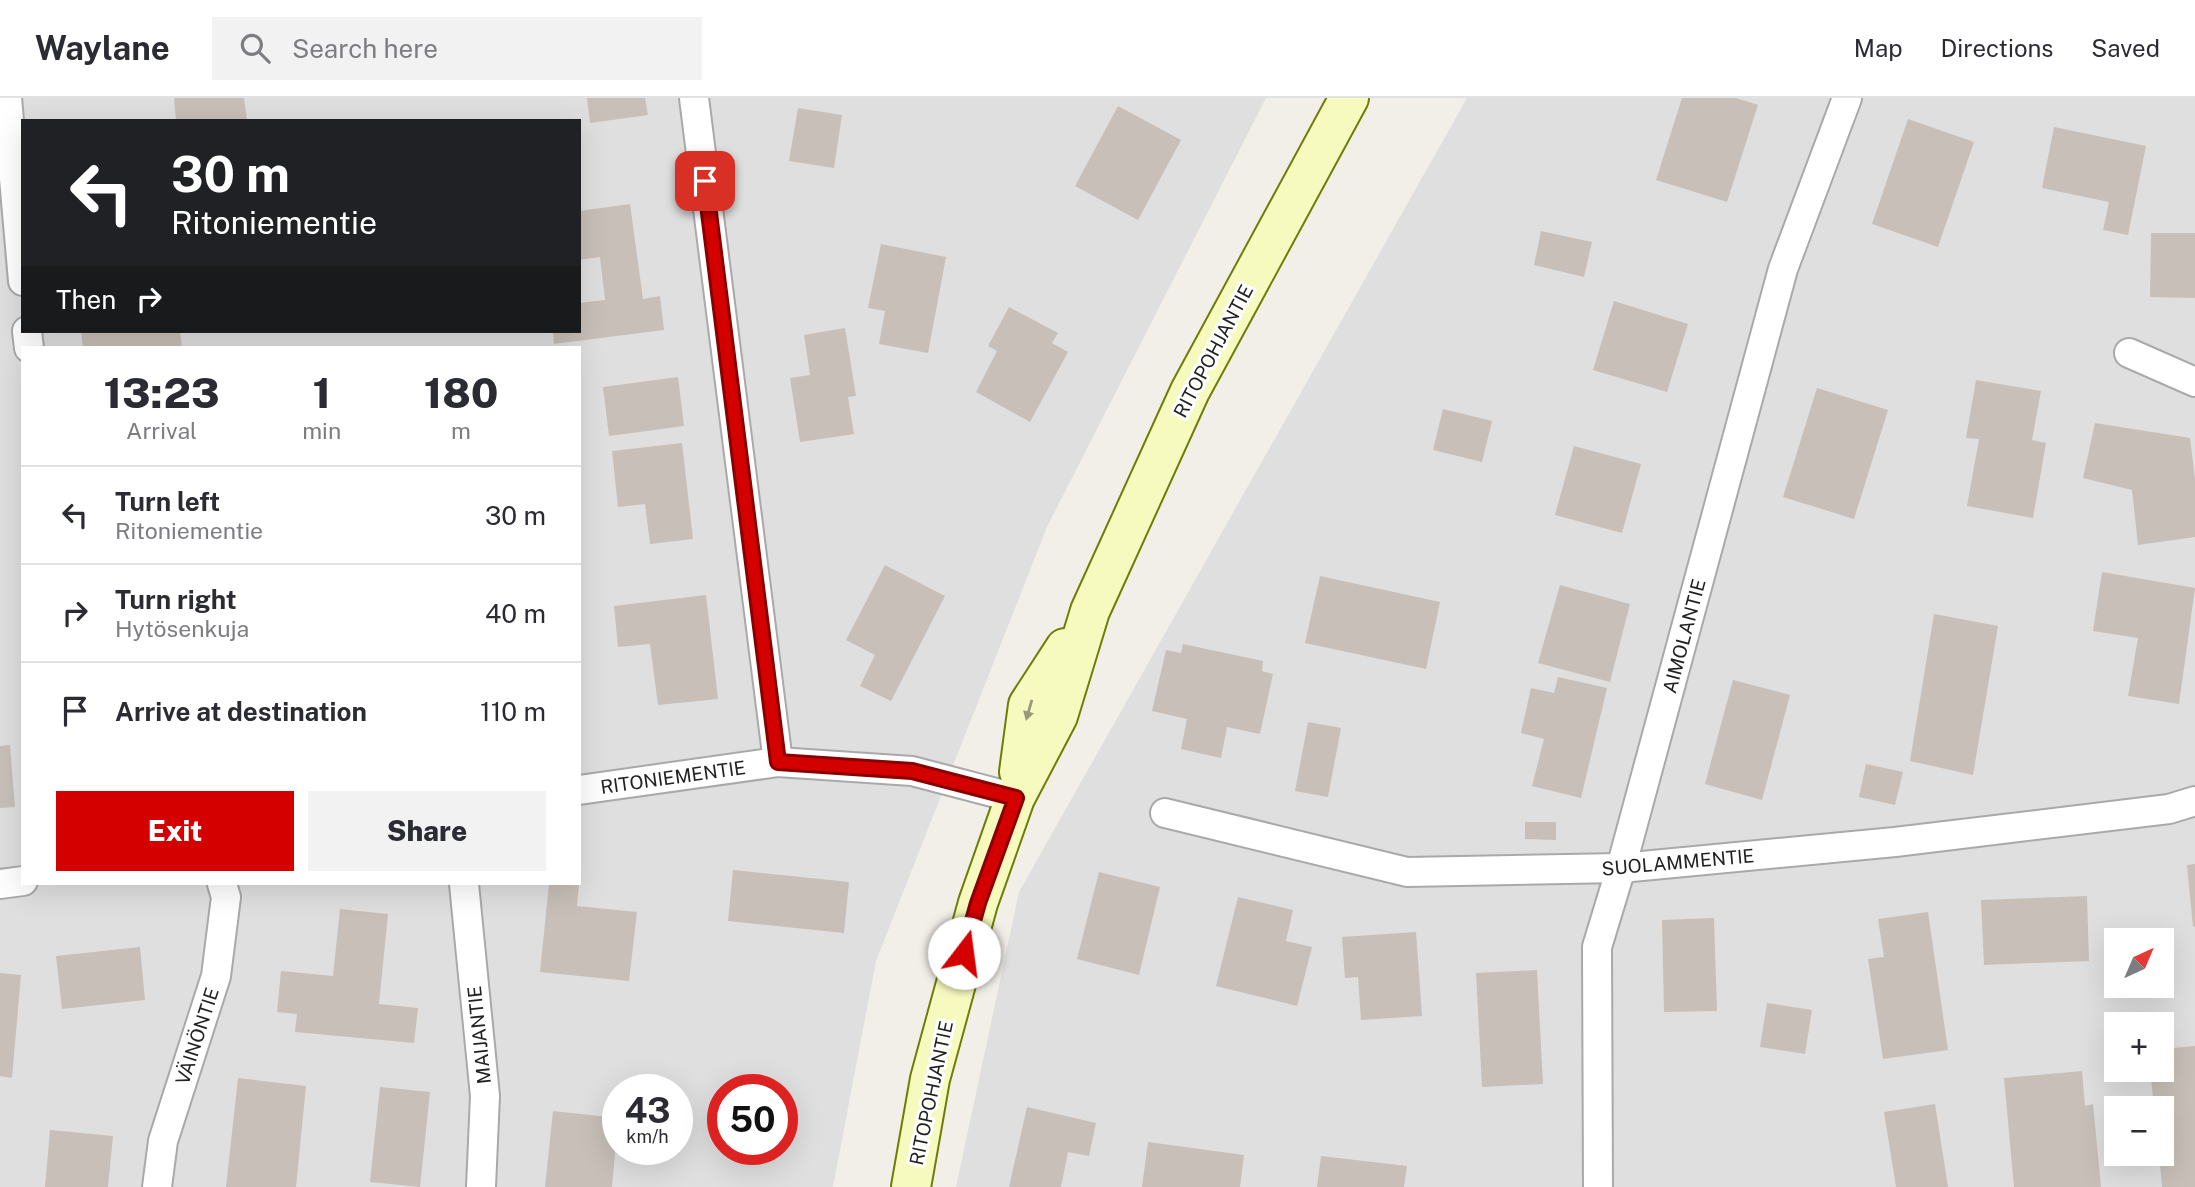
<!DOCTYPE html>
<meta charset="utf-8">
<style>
:root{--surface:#fff;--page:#f2f2f3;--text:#2b2b33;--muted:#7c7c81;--line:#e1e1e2;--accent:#d40000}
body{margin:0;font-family:"Public Sans",sans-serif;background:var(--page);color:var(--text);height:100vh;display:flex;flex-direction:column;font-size:26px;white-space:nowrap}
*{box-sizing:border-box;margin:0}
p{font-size:23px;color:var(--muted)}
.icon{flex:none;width:38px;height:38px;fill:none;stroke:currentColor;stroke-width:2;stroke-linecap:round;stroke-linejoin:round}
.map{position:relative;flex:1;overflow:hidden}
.drawer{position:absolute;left:21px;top:248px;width:560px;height:539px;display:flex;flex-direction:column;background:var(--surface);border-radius:0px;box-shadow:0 7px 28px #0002}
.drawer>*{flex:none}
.hud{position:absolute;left:21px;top:21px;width:560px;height:214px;border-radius:0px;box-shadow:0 7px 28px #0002;background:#202124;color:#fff;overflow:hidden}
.needle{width:46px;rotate:44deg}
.tools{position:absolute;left:2104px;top:830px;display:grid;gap:14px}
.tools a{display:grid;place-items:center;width:70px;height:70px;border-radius:0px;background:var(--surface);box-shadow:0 7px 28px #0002;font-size:35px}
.speed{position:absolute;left:602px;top:976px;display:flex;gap:14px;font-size:35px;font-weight:700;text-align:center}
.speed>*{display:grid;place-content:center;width:91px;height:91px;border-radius:50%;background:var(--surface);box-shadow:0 7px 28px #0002;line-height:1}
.speed small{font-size:18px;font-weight:400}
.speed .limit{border:10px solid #d22;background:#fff;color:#111}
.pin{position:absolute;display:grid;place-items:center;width:60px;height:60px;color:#fff;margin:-30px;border-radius:14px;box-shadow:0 4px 10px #0006}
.me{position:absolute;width:77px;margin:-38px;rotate:15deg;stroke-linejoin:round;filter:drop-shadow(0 0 5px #0008)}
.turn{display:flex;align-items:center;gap:24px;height:147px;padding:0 35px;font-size:32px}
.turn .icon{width:91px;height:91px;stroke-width:2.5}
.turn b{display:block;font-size:49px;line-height:60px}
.then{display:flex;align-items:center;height:66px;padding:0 35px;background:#0003;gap:14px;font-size:26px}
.eta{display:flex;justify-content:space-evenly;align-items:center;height:119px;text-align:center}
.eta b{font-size:42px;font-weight:800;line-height:49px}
.action{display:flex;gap:14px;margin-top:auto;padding:14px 35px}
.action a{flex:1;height:80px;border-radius:0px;background:var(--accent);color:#fff;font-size:28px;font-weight:800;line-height:80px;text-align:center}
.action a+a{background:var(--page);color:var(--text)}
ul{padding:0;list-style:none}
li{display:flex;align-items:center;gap:21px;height:98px;padding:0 35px;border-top:2px solid var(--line)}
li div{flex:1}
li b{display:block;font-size:26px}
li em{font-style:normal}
header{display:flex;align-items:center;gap:42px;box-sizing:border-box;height:98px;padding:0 35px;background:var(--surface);border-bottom:2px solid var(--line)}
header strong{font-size:33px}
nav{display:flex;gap:38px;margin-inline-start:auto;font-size:24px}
.search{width:490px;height:63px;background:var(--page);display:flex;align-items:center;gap:18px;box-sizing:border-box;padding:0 24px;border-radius:0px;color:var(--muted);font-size:26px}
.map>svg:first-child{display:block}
.residential{fill:#e0dfdf;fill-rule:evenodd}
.building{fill:#c7bfb8}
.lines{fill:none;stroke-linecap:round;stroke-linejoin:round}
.street-casing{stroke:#a9a9a9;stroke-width:32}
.secondary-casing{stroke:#707d05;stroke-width:42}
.street{stroke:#fff;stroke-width:28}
.secondary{stroke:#f7fabf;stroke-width:38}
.oneway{fill:#979978}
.route-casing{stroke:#8a0000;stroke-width:18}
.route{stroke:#d40000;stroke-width:12}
.labels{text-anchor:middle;stroke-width:6;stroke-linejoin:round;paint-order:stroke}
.street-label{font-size:19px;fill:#222;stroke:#fff}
</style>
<header>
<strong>Waylane</strong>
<div class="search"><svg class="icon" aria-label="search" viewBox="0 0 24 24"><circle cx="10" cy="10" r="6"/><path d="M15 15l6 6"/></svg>Search here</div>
<nav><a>Map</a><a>Directions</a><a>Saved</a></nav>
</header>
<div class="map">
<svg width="2195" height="1089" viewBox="0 0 2195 1089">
<rect width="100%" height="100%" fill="#f2efe9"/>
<!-- residential -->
<g class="residential">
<path d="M0 0H1266L1047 429 876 863 833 1089H0ZM23 23H579V233H23ZM23 250H579V786H23ZM618 992H677V1052H618ZM723 992H782V1052H723Z"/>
<path d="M1467 0H2195V1089H956L1019 794ZM2116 842H2161V887H2116ZM2116 926H2161V971H2116ZM2116 1010H2161V1055H2116Z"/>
</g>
<!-- building -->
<g class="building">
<path d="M174 0H244L247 23H176Z"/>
<path d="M587 0H645L648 17 590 25Z"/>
<path d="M1682 0H1736L1758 7 1727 104 1656 82Z"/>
<path d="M1118 8 1181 42 1138 122 1075 88Z"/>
<path d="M798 10 842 17 834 70 789 63Z"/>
<path d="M1908 21 1974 44 1938 149 1872 126Z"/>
<path d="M2054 29 2146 48 2128 137 2103 132 2109 104 2042 90Z"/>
<path d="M630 106 643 201 660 198 664 232 554 246 553 233H579V205L605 202 600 159 579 162V113Z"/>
<path d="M1541 133 1592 144 1584 179 1534 167Z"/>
<path d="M2151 135H2195V200L2150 199Z"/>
<path d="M881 146 946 159 928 255 879 246 885 213 868 210Z"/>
<path d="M1614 203 1688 226 1667 294 1593 272Z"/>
<path d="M1009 209 1058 235 1052 245 1068 254 1030 324 976 294 997 253 988 248Z"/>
<path d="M845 230 856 298 848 299 854 336 800 344 790 280 810 277 804 237Z"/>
<path d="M81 233H180L182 250H83Z"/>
<path d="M678 279 684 328 609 338 603 289Z"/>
<path d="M1976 282 2041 293 2032 342 2046 345 2033 420 1967 408 1979 341 1966 340Z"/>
<path d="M1817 290 1888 312 1854 421 1783 399Z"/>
<path d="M1443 311 1492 323 1482 364 1433 352Z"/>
<path d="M2095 325 2190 340 2195 381V439L2138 447 2132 392 2083 380Z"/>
<path d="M682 345 693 441 650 446 645 406 618 409 612 353Z"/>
<path d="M1574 348 1641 366 1622 435 1555 417Z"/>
<path d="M885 467 945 498 891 603 860 588 875 557 846 542Z"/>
<path d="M2102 474 2195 490 2179 606 2128 598 2138 540 2093 533Z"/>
<path d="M1320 478 1440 504 1426 571 1305 545Z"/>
<path d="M1560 487 1630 506 1610 584 1538 565Z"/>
<path d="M706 497 718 601 658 607 650 546 618 549 614 508Z"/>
<path d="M1934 516 1998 528 1973 677 1910 663Z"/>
<path d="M1183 546 1263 563 1262 573 1273 576 1260 636 1227 629 1221 660 1181 651 1187 621 1152 613 1166 552 1181 555Z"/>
<path d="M1558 579 1607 590 1581 700 1532 688 1544 641 1521 635 1531 590 1554 595Z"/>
<path d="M1733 582 1790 597 1762 702 1705 686Z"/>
<path d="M1308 624 1341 630 1328 699 1295 693Z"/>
<path d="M10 647 15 709 0 710V648Z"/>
<path d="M1866 666 1903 674 1895 707 1859 699Z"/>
<path d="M1525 724H1556V742L1525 741Z"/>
<path d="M2195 766V828L2193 829 2187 767Z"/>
<path d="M733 772 849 784 844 835 728 823Z"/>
<path d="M1099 774 1160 789 1139 877 1077 861Z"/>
<path d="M549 786H579L577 808 637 814 629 883 540 874Z"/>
<path d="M2087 798 2089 863 1984 867 1981 802Z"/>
<path d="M1238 799 1293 812 1286 843 1312 849 1297 908 1216 888Z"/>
<path d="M340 811 388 816 379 906 418 910 414 945 295 934 297 916 277 914 281 873 333 878Z"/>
<path d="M1928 814 1948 952 1883 961 1868 861 1884 859 1878 821Z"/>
<path d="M1714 820 1717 913 1664 914 1662 822Z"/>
<path d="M1416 834 1422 918 1361 922 1358 879 1345 880 1342 839Z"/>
<path d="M140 849 145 902 62 911 56 858Z"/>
<path d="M1537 872 1543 986 1482 989 1476 875Z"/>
<path d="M0 875 21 877 12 980 0 978Z"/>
<path d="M1767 905 1812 912 1805 956 1760 949Z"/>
<path d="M2195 948V1089H2162L2159 1055H2161V1010H2154L2150 971H2161V951Z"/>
<path d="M2082 973 2085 1008 2093 1006 2101 1089H2014L2004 980Z"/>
<path d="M238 980 306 988 296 1089H226Z"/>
<path d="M380 989 430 994 420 1089 370 1084Z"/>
<path d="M1935 1006 1948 1089H1896L1884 1014Z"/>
<path d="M1027 1009 1096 1025 1089 1058 1068 1054 1061 1089H1009Z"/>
<path d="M553 1013 618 1020 612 1089H545Z"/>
<path d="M50 1032 113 1038 108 1089H45Z"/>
<path d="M1148 1044 1244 1057 1240 1089H1142Z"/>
<path d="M1321 1058 1407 1068 1404 1089H1317Z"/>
</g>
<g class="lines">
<defs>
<g id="street">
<path d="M7 0 23 183"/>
<path d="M694 0 778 664"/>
<path d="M27 233 29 250"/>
<path d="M2129 255 2195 284"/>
<path d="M579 692 778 664 912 673 1015 700"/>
<path d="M1165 715 1407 774 1621 770 1895 744 2169 711 2195 703"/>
<path d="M0 786 23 783"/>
<path d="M464 786 485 998 481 1089"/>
<path d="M157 1089 163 1043 216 878 226 799 222 786"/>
<path d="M1598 1089 1597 849 1621 770 1783 171 1847 0"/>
</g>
<g id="secondary">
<path d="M1019 674 1028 607 1065 550"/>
<path d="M911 1089 930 981 978 805 1015 700 1058 618 1090 513 1190 293 1349 0"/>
</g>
</defs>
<!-- street casing -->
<use href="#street" class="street-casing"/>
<!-- secondary casing -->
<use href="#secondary" class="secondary-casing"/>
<!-- street -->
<use href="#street" class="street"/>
<!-- secondary -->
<use href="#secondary" class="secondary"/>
</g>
<!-- one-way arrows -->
<defs><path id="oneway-solid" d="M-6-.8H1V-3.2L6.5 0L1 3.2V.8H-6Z" transform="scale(1.75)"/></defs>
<use class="oneway" href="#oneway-solid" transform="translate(1029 612) rotate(106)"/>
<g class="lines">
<defs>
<path id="route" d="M705 83 778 664 912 673 1016 700 978 805 964 855"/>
</defs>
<!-- route casing -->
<use href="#route" class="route-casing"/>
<!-- route -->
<use href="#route" class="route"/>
</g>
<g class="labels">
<!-- street labels -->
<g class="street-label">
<text transform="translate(1213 253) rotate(-62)" y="7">RITOPOHJANTIE</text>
<text transform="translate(1684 538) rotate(-75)" y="7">AIMOLANTIE</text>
<text transform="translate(673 679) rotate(-8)" y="7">RITONIEMENTIE</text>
<text transform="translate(1678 764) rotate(-5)" y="7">SUOLAMMENTIE</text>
<text transform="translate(479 937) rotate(-96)" y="7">MAIJANTIE</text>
<text transform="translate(197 938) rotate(-72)" y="7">VÄINÖNTIE</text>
<text transform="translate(931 995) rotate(-78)" y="7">RITOPOHJANTIE</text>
</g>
</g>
</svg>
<div class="tools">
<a><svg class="needle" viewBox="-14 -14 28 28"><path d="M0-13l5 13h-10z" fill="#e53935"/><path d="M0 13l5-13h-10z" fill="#7c7c81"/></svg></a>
<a>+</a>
<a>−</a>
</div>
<div class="speed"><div>43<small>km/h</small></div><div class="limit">50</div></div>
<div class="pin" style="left:705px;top:83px;background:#d93025"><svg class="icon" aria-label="arrive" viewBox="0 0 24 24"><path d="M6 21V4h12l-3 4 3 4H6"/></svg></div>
<svg class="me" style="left:964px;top:855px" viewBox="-20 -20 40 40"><circle r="19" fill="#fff"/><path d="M0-13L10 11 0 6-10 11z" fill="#d40000"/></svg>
<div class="hud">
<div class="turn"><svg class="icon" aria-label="left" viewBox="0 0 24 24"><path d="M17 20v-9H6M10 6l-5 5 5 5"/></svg><div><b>30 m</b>Ritoniementie</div></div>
<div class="then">Then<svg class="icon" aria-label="right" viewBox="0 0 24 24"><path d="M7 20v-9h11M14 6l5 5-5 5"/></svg></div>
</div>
<section class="drawer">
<div class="eta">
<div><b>13:23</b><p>Arrival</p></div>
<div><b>1</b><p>min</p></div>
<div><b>180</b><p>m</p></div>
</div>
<ul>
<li><svg class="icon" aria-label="left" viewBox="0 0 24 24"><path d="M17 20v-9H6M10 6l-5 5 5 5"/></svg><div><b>Turn left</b><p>Ritoniementie</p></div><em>30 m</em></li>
<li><svg class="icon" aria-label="right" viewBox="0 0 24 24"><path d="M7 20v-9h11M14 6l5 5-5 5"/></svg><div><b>Turn right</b><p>Hytösenkuja</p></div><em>40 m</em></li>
<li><svg class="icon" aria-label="arrive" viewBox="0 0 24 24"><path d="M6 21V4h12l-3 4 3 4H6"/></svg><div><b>Arrive at destination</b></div><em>110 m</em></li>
</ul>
<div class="action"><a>Exit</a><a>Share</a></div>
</section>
</div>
